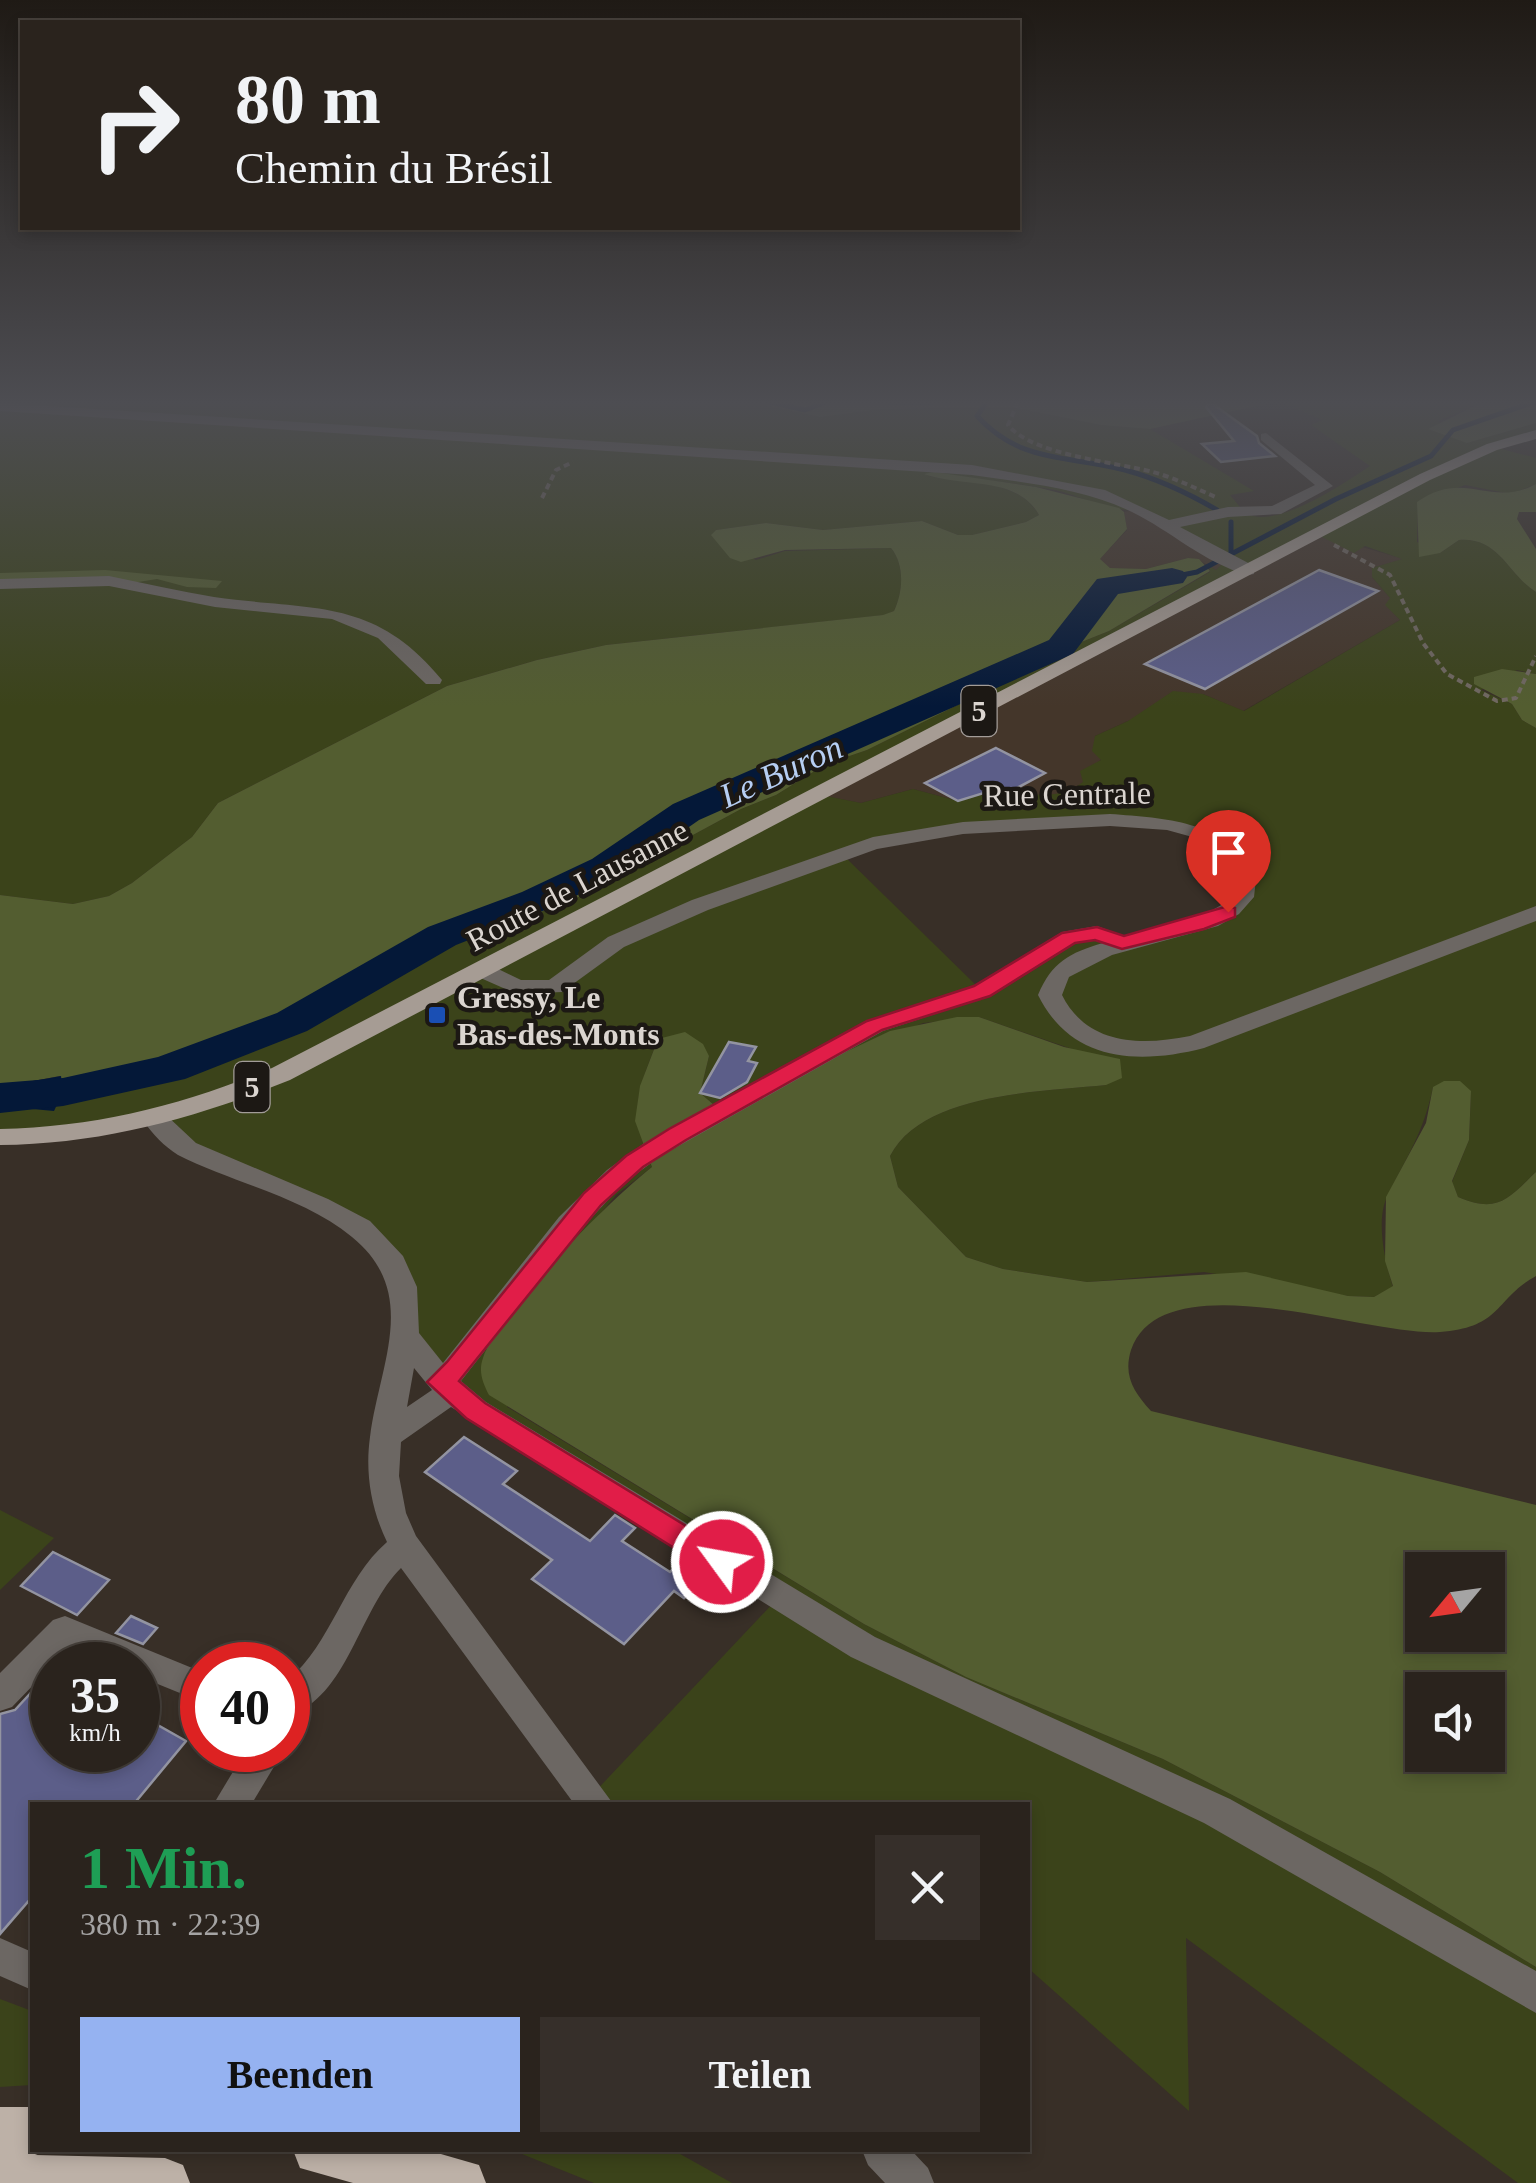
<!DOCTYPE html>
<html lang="de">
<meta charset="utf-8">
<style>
:root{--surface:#2a231d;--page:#362f2a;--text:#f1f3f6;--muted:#a5a4a4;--line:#46403b;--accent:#95b2f1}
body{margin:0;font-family:Georgia,serif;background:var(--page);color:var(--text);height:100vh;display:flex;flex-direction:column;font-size:38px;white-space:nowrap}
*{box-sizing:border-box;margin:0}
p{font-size:32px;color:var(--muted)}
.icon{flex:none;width:55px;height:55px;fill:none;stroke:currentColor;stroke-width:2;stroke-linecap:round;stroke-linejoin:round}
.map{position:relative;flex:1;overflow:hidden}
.panel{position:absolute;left:30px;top:1802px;width:1000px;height:350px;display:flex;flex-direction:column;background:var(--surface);border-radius:0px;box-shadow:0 5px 15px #0003,0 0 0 2px var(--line)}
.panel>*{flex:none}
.banner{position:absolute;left:20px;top:20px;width:1000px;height:210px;border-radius:0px;box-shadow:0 5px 15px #0003,0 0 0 2px var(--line);background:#2a231d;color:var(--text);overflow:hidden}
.needle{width:65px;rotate:241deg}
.tools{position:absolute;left:1405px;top:1552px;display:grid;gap:20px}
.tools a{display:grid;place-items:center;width:100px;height:100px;border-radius:0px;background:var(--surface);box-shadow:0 5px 15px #0003,0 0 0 2px var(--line);font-size:50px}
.speed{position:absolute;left:30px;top:1642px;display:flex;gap:20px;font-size:50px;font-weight:700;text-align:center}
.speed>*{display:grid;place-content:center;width:130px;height:130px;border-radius:50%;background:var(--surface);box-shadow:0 5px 15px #0003,0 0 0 2px var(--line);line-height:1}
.speed small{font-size:25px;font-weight:400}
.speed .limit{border:15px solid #d22;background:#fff;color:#111}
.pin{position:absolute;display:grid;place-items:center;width:85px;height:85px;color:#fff;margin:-102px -42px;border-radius:50% 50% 50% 0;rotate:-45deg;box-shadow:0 0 10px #0007}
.pin .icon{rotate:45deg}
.me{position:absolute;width:110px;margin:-55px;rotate:302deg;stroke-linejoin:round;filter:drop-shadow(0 0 8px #0008)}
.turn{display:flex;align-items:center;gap:35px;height:210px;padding:0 50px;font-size:45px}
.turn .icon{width:130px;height:130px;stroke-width:2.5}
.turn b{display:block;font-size:70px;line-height:85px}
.round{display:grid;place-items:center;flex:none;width:105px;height:105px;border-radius:0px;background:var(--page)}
.head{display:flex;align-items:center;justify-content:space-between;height:170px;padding:0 50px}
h1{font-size:60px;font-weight:800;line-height:75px;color:#1e9e55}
.button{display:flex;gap:20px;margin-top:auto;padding:20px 50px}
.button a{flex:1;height:115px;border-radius:0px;background:var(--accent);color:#111;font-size:40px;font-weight:800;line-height:115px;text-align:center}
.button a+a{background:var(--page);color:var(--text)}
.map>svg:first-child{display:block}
.built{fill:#44362a}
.green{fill:#3b431a;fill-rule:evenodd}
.forest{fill:#535d30;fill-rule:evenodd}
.water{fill:#041838}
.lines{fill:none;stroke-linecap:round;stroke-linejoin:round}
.stream{stroke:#041838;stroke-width:5}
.river{fill:#041838;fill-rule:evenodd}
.building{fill:#5c5e89;stroke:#9394a1;stroke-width:2.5}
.path{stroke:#706861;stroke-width:4;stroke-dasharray:6 4;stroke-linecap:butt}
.minor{fill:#6c6763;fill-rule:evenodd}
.major{fill:#a69c94;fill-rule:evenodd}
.highway{fill:#bdb1a7;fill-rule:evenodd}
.route{fill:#e11d48;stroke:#92132f;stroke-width:2.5}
.transit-dot{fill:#1a4fb4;stroke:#1c1814;stroke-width:4}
.labels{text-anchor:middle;stroke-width:9;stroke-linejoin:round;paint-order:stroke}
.shield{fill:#1c1814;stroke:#a29c98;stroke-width:2.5}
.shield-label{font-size:30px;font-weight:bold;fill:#dbd5d0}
.street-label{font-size:32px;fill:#dbd5d0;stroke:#1c1814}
.poi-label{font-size:32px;font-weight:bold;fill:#dbd5d0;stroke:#1c1814;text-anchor:start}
.water-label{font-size:35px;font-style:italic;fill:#b6cef3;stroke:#1c1814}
</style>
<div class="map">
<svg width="1536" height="2183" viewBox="0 0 1536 2183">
<rect width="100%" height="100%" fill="#382f27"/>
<!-- built -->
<g class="built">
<path d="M1139 509 1225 562 1216 570 1199 560 1188 558 1146 569 1110 568 1099 560 1127 530 1124 512Z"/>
<path d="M1317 534 1404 559 1372 568V577L1391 599 1386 605 1400 620 1243 711 1203 694 1128 721 1095 736 1101 759 1084 782 1069 793 1054 797 1016 793 1000 797 990 791 958 801 913 789 861 803 819 795Z"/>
</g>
<!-- green -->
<g class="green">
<path d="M0 402H750L820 417 882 409 1011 407 1101 425 1150 429 1254 491 1230 495C1235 500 1240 509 1246 513 1275 531 1346 482 1370 466L1311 425 1322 420 1283 402H1483L1438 421 1467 443 1536 423V434L1494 447 1536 458V484L1511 494 1465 485 1418 502 1417 542 1440 553 1459 540C1500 537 1508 575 1536 592V674L1517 670 1481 690 1512 704 1522 720 1536 728V1172C1508 1199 1498 1214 1458 1197L1452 1182 1469 1140 1471 1092 1433 1087C1423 1134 1408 1154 1388 1195 1375 1219 1385 1262 1393 1287L1374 1297 1348 1296 1204 1272 1087 1282 1003 1269 966 1257 898 1187 890 1156C923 1092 1041 1092 1106 1085L1072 1049 979 1017 923 1023 721 1111 700 1093 709 1056 658 1039C635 1099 630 1105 652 1167L616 1195 590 1227 563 1251 507 1407 864 1624 966 1677 1163 1759 1380 1872 1536 1967V2183H1518L1186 1938 1189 2111 1028 1968V1805H596L590 1797 778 1598 432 1372 380 1242 198 1155 156 1120 0 1137V1096L64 1092 115 1082 230 1047 339 998 442 936 491 930 571 901 741 809 776 795 826 764 867 750 1032 668 1054 653 1109 631 1210 572 1209 566 1216 570 1224 562 1139 509C1113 514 1081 496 1055 490 1012 482 971 478 928 476 965 484 1018 478 1039 515L1026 522 972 535H958L922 521 823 530 766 523 716 530 712 535 756 560 785 551 891 548C905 565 903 592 894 611L884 615 606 645 537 660 447 686 218 803 192 837 132 883 109 896 73 904 0 895ZM1316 534 1354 553 1365 546 1402 559 1372 568V577L1390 598 1385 605 1400 620 1244 711 1203 694 1173 691 1128 721 1095 736 1092 751 1101 760 1080 771 1083 782C1056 803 1032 790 1001 797L990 791 958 801 913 789 861 803 821 795ZM1168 824 1229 850 1246 892 1197 925 1123 943 1070 937 982 991 842 854 963 828Z"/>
<path d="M0 1510 54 1538 0 1590Z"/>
<path d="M0 1999 32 2011V2085L0 2087Z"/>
<path d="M512 2150H673L732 2183H594Z"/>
</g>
<!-- forest -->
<g class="forest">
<path d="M750 402H1274L1150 429 1101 425 1011 407 882 409 820 417Z"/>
<path d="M1483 402H1536V423L1467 443 1428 429Z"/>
<path d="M934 472 1036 487 1119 508 1124 512 1127 529 1100 559 1110 568 1146 569 1188 558 1199 559 1210 571 1109 631 1054 653 1032 668 867 750 826 764 776 795 741 809 571 901 491 930 442 936 339 998 230 1047 169 1069 63 1092 60 1076 6 1086 0 1096V895L73 904 109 896 132 883 192 837 218 803 447 686 537 660 606 645 883 615 894 611C903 592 905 565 891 548L785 550 741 562 730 558 711 535 716 530 766 523 823 530 922 521 958 535H972L1026 522 1039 515C1017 475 962 488 924 474Z"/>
<path d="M1536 484V512H1519L1517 519 1536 549V592C1508 575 1500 537 1459 540L1440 553 1419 557 1417 502C1466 468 1489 509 1536 484Z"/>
<path d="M105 570 222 581 216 588 187 587 157 579 126 584H0V573Z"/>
<path d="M1502 669 1536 674V728L1522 720 1512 704 1474 684V677Z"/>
<path d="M957 1017H979L1064 1047 1120 1059 1122 1078 1106 1085C1041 1092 923 1092 890 1156L898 1187 966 1257 1003 1269 1087 1282 1246 1272 1348 1296 1374 1297 1393 1286 1385 1261 1386 1197 1426 1123 1433 1087 1444 1081H1460L1471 1091 1469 1140 1452 1181 1458 1197C1498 1214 1508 1199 1536 1172V1276C1494 1299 1503 1327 1440 1332 1368 1337 1163 1258 1131 1350 1123 1376 1134 1392 1151 1411L1536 1505V1967L1380 1872 1163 1759 966 1677 864 1624 489 1395C483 1383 478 1372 483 1358 498 1311 611 1199 652 1167L635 1121 640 1086 658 1039 685 1032 703 1044 709 1056 700 1093 721 1111 890 1031ZM1422 1570H1488V1635H1422ZM1422 1690H1488V1755H1422Z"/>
</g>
<!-- water -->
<path class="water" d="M61 1076 63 1092 54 1111 0 1106 5 1086Z"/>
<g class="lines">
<!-- stream -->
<g class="stream">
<path d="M770 402 805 410 826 402"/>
<path d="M889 402H933"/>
<path d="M987 402 977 416C1021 464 1068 455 1125 470 1158 479 1188 493 1217 510"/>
<path d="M1231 522V554"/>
<path d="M1172 577 1197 572 1336 499 1431 456 1453 430 1534 402"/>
</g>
<!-- river -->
<path class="river" d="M1172 568 1183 571 1187 577 1183 583 1118 594 1073 654 699 820 620 875 550 908 456 945 307 1031 185 1079 63 1106 0 1113V1083L63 1078 158 1057 277 1013 428 927 522 892 592 859 673 804 1049 640 1097 579Z"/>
</g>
<!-- building -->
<g class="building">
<path d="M1210 402 1257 436 1259 443 1275 456 1221 462 1202 444 1234 441 1206 407Z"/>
<path d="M1319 570 1378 591 1205 689 1145 664Z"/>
<path d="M996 748 1045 773 1000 797 990 791 958 801 925 783Z"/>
<path d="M729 1042 756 1047 748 1061 757 1063 747 1082 720 1098 700 1093Z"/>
<path d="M464 1437 517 1471 503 1484 590 1541 615 1515 635 1528 622 1541 670 1572 675 1567 699 1583 684 1598 674 1591 624 1644 532 1579 552 1560 425 1472Z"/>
<path d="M53 1552 109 1580 77 1615 21 1586Z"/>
<path d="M131 1616 157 1628 143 1644 116 1633Z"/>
<path d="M52 1670V1750H138V1714L186 1741 133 1805H32V1897L0 1934V1714L15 1710Z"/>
</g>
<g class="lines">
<!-- path -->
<g class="path">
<path d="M1018 402 1008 425C1032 455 1115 462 1153 472 1175 478 1197 489 1218 498"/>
<path d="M542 498 556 470 573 462"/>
<path d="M1334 545 1390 575 1423 643 1447 674 1497 701 1516 698 1536 656"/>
</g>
<!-- minor -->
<g class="minor">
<path d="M0 403 972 465 1105 490 1169 520 1228 507 1272 506 1315 485 1261 440V434L1266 433 1333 486 1281 514 1228 517 1180 527 1254 566V574L1248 575C1204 563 1171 531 1132 512 1082 488 1026 483 972 475L0 411Z"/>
<path d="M109 576C144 583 179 591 214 597 310 611 374 596 442 680L440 684H426L378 638 332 619 215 607 109 586 0 589V579Z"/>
<path d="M1110 814C1167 818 1220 821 1257 870L1254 897 1239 914 1218 926 1112 955 1069 977 1062 995C1087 1045 1140 1046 1190 1036L1536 906V921L1204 1048C1138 1065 1071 1062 1038 995 1052 962 1069 953 1103 943L1095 940 1076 943 990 996 883 1031 661 1156 625 1182 579 1231 461 1381 486 1402 875 1637 1230 1799 1536 1971V2013L1204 1823 851 1657 451 1407 401 1442 399 1476 406 1513 416 1536 614 1805H575L401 1568C359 1609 348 1697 288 1716V1680C332 1643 343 1580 387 1542 371 1509 365 1473 370 1437 379 1365 421 1293 352 1237 304 1197 233 1183 178 1155 164 1146 153 1135 143 1120L147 1114H165L196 1143 328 1199 370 1221 403 1256 417 1287 419 1333 443 1363 559 1217 607 1170 643 1144 867 1021 974 986 1062 932 1097 926 1127 937 1158 930 1202 916 1223 904 1235 891V871L1221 855 1196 838 1167 830 1110 826 963 834 877 849 708 910 624 947 562 992 517 994 476 976 472 971 476 966H492L521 980H549L608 937 692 900 873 837 963 822ZM414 1368 432 1390 407 1407Z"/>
<path d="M65 1616 202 1672V1702L138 1676V1665H112L70 1647 12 1707 0 1711V1673L53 1620Z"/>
<path d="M246 1750H284L251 1805H213Z"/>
<path d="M0 1938 32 1952V1990L0 1976Z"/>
<path d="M862 2150H911L928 2168 934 2183H885L868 2165Z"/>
</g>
<!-- major -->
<path class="major" d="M1536 430V439L1497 450 1430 480 290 1080C196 1118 102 1144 0 1145V1129C97 1127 183 1105 272 1068L1420 474 1487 444Z"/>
<!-- highway -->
<g class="highway">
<path d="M0 2107H32V2150H48L35 2155 165 2158 183 2165 190 2183H0Z"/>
<path d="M293 2150H427L479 2165 486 2183H353L300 2168Z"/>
</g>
</g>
<!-- sky -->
<linearGradient id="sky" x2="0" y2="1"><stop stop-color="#1f1a15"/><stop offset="0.57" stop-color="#4d4d52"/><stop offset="1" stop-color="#4d4d52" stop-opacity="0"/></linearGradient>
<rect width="1536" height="707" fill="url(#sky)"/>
<!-- route -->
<path class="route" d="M1228 906 1235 908V917L1204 929 1122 949 1095 940 1075 943 990 996 882 1030 686 1140 643 1167 601 1205 459 1381 485 1403 732 1554 736 1562 732 1571 722 1575 711 1571 466 1418 427 1382 447 1362 584 1193 626 1156 669 1129 867 1021 974 986 1062 933 1097 927 1124 936Z"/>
<!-- markers -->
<rect class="transit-dot" x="427" y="1005" width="20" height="20" rx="5"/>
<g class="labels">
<!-- shield labels -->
<g class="shield">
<rect x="961.5" y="686" width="35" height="50" rx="8"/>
<rect x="234.5" y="1062" width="35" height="50" rx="8"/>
</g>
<g class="shield-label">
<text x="979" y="721">5</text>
<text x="252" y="1097">5</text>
</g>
<!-- street labels -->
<g class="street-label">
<text transform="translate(1067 794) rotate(-1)" y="11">Rue Centrale</text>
<text transform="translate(577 885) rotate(-28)" y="11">Route de Lausanne</text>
</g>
<!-- poi labels -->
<g class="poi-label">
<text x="457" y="1008">Gressy, Le<tspan x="457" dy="37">Bas-des-Monts</tspan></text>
</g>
<!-- water labels -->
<g class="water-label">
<text transform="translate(781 771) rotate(-24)" y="12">Le Buron</text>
</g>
</g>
</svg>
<div class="tools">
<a><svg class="needle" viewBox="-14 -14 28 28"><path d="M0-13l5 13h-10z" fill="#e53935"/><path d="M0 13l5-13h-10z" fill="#a5a4a4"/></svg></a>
<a><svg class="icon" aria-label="sound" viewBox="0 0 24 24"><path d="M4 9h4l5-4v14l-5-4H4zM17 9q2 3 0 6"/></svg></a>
</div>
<div class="speed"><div>35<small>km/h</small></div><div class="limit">40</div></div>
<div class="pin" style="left:1228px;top:912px;background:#d93025"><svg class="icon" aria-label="arrive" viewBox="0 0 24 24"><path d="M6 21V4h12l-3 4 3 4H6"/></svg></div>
<svg class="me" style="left:722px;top:1562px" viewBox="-20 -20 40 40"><circle r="17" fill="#e11d48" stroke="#fff" stroke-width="3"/><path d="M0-11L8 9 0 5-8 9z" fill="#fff"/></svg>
<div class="banner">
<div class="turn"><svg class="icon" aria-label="right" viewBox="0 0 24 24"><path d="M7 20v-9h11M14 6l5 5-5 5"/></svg><div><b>80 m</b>Chemin du Brésil</div></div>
</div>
<section class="panel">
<div class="head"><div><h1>1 Min.</h1><p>380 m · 22:39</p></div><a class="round"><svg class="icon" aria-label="close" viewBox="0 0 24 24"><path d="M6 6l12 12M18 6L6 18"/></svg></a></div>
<div class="button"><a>Beenden</a><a>Teilen</a></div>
</section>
</div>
